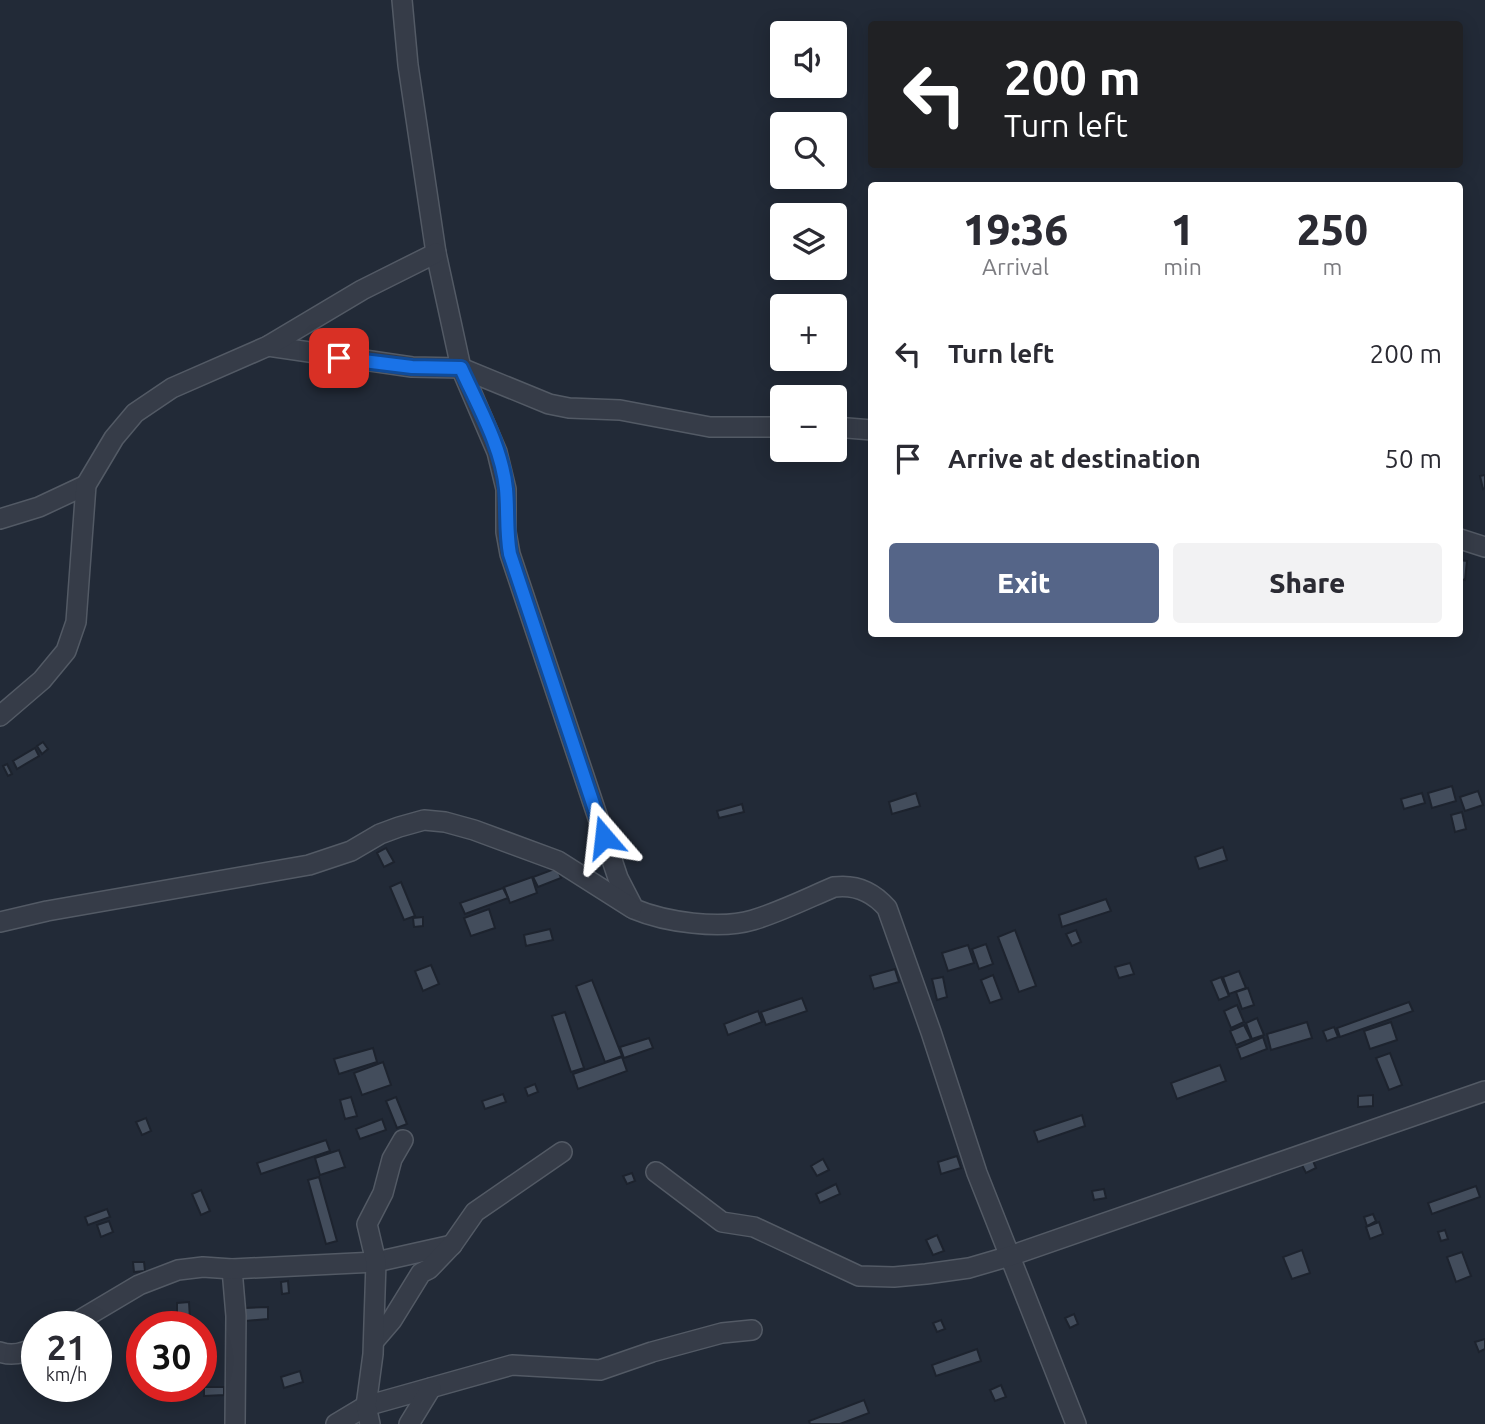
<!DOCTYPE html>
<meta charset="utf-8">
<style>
:root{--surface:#fff;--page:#f2f2f3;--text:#2b2b33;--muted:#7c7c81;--accent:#556588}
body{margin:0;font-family:Ubuntu,sans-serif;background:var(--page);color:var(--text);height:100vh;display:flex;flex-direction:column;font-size:26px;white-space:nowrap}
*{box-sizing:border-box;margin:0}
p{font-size:23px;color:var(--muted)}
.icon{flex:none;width:38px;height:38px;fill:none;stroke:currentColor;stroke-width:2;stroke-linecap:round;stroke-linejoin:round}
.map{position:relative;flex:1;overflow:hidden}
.details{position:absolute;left:868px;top:182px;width:595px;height:455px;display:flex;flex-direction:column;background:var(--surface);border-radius:7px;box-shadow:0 4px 18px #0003}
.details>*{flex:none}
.banner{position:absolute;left:868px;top:21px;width:595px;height:147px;border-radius:7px;box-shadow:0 4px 18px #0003;background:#202124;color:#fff;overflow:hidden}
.tools{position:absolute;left:770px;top:21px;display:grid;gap:14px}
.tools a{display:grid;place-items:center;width:77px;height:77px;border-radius:7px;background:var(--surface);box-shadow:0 4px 18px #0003;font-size:35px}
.speed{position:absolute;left:21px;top:1311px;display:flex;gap:14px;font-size:35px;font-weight:700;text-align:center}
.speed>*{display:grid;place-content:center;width:91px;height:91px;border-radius:50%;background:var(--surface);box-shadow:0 4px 18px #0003;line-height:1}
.speed small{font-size:18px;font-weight:400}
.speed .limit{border:10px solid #d22;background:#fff;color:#111}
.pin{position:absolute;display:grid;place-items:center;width:60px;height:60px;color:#fff;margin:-30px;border-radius:14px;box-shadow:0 4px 10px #0006}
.me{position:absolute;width:77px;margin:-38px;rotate:343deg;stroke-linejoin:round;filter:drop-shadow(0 0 5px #0008)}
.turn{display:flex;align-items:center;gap:24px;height:147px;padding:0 21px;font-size:32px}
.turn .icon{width:91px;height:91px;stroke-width:2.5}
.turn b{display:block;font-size:49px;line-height:60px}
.eta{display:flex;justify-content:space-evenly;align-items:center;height:119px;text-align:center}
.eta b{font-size:42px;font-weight:800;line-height:49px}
.cta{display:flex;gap:14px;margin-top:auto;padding:14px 21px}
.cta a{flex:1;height:80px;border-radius:7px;background:var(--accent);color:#fff;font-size:28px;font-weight:800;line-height:80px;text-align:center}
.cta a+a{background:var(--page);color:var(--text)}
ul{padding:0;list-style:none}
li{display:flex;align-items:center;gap:21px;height:105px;padding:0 21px}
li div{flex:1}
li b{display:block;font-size:26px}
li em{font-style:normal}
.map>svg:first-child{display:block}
.building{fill:#434d5c;stroke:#1d232e;stroke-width:2}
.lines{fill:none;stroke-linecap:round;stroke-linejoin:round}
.street-casing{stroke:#535a65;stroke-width:22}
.street{stroke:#363c48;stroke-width:19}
.route-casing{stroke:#114b97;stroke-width:18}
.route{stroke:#1a73e8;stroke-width:12}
</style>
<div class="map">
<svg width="1485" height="1424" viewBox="0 0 1485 1424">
<rect width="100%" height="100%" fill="#222a37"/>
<!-- building -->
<g class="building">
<path d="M1485 475V488L1483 489 1480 476Z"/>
<path d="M1460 560 1467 561 1465 580 1460 579Z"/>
<path d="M43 742 48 749 42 754 37 746Z"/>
<path d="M35 748 39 756 17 769 13 761Z"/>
<path d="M7 764 12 774 8 776 3 766Z"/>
<path d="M1452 786 1456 801 1432 808 1428 793Z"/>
<path d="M1478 791 1483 805 1465 811 1460 797Z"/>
<path d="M916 793 920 806 892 814 889 802Z"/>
<path d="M1422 793 1425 803 1404 809 1401 799Z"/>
<path d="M742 804 744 812 719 818 717 811Z"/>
<path d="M1462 812 1466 829 1455 832 1451 815Z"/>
<path d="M1223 847 1227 860 1199 869 1195 857Z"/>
<path d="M386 848 394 862 384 867 377 853Z"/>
<path d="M557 868 561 878 538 887 533 877Z"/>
<path d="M532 877 537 893 510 903 504 887Z"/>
<path d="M401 882 415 916 404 920 390 887Z"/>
<path d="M503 888 508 898 465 914 460 903Z"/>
<path d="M1106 899 1111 911 1062 927 1059 915Z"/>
<path d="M489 909 495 928 471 936 464 918Z"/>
<path d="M423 917V926L414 927 413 918Z"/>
<path d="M550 929 553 940 526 946 524 935Z"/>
<path d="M1015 930 1036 986 1019 992 998 937Z"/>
<path d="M1076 930 1081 942 1072 946 1066 934Z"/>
<path d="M986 944 993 964 979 969 972 949Z"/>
<path d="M968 945 974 963 948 971 942 953Z"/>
<path d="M1130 963 1134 974 1119 978 1115 967Z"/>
<path d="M431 965 439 984 423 991 415 971Z"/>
<path d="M895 969 899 982 874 989 870 976Z"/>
<path d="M1239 971 1246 988 1229 994 1223 977Z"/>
<path d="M993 975 1002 999 990 1003 981 980Z"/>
<path d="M943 977 947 997 937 1000 932 979Z"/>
<path d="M1221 977 1229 996 1219 1000 1211 981Z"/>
<path d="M592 980 622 1056 605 1062 576 986Z"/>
<path d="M1248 988 1254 1005 1242 1009 1236 992Z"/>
<path d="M802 998 807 1011 766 1025 761 1012Z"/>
<path d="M1409 1002 1413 1011 1340 1037 1337 1028Z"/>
<path d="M1237 1005 1244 1022 1231 1028 1224 1011Z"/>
<path d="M758 1011 762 1022 728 1035 724 1024Z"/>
<path d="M565 1012 584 1068 571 1072 552 1016Z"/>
<path d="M1257 1018 1264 1035 1252 1039 1246 1023Z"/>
<path d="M1307 1022 1312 1038 1271 1050 1267 1034Z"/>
<path d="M1391 1022 1397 1040 1370 1049 1364 1031Z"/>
<path d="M1244 1025 1251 1039 1236 1045 1230 1031Z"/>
<path d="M1334 1027 1338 1037 1327 1041 1323 1031Z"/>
<path d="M1263 1037 1267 1049 1241 1059 1237 1048Z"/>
<path d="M649 1038 653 1048 624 1058 620 1047Z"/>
<path d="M373 1048 377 1062 339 1074 334 1059Z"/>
<path d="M1390 1053 1402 1085 1389 1090 1376 1058Z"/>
<path d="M622 1057 627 1071 578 1089 573 1074Z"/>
<path d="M383 1062 391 1085 362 1095 354 1073Z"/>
<path d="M1220 1065 1226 1081 1177 1099 1171 1083Z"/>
<path d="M535 1084 538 1092 528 1096 525 1088Z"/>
<path d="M503 1094 506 1102 485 1109 482 1101Z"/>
<path d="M1373 1095V1106L1358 1107V1096Z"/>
<path d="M351 1097 357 1116 345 1119 340 1100Z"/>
<path d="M396 1097 407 1124 397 1128 386 1101Z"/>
<path d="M1082 1115 1085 1126 1038 1142 1034 1131Z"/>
<path d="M146 1118 151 1131 142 1135 136 1122Z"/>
<path d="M382 1119 386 1130 360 1139 356 1129Z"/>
<path d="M326 1140 330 1151 261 1174 257 1163Z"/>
<path d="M339 1150 345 1167 320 1175 315 1158Z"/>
<path d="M957 1156 961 1168 941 1174 938 1162Z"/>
<path d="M1311 1156 1316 1168 1306 1173 1300 1161Z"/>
<path d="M823 1159 829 1170 817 1176 811 1166Z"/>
<path d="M632 1173 635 1181 627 1184 623 1176Z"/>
<path d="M319 1177 337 1241 326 1244 308 1180Z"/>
<path d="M836 1184 840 1194 820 1203 816 1194Z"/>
<path d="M1476 1186 1480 1197 1432 1214 1428 1203Z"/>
<path d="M1104 1189 1106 1198 1094 1200 1092 1191Z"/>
<path d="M201 1190 210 1211 201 1215 192 1194Z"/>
<path d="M107 1209 110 1217 88 1225 85 1217Z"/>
<path d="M1373 1214 1376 1221 1367 1226 1364 1217Z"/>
<path d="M109 1221 113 1232 101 1237 97 1225Z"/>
<path d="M1379 1222 1383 1234 1370 1239 1366 1227Z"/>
<path d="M1445 1230 1448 1239 1441 1241 1438 1232Z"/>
<path d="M937 1235 944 1251 933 1255 926 1240Z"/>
<path d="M1302 1250 1310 1273 1292 1279 1283 1257Z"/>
<path d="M1462 1252 1471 1276 1456 1282 1447 1257Z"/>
<path d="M133 1262H144L145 1271 134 1272Z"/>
<path d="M288 1281 289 1293 282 1294 281 1282Z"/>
<path d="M189 1302 190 1319 177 1320V1303Z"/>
<path d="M268 1307V1319L245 1321 244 1308Z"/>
<path d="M1074 1314 1078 1324 1070 1328 1065 1318Z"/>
<path d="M941 1320 945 1329 937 1332 933 1323Z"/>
<path d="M1485 1339V1349L1479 1352 1475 1342Z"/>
<path d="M977 1349 981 1361 936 1376 932 1365Z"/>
<path d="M300 1371 303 1382 284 1388 281 1377Z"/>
<path d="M1001 1385 1006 1397 995 1401 990 1390Z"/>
<path d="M204 1387H224V1395L204 1396Z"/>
<path d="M864 1400 869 1413 840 1424H810L809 1421Z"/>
</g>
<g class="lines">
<defs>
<g id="street">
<path d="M402 0 408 65 436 253 461 368 497 452 506 489V532L510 554 618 878 634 909C665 922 720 930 753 920 780 912 808 898 834 887 856 884 873 892 887 908L931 1032 977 1173 1076 1424"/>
<path d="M268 346 412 367 461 368 549 404 569 408 620 410 710 427H782"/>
<path d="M835 427 872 430"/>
<path d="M0 519 39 507 86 485"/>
<path d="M1460 539 1485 547"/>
<path d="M0 716 42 680 66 651 76 622 86 485 114 438 135 413 172 388 268 346 362 290 436 253"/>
<path d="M0 922 47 911 309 865 351 851 380 834 399 827 424 820 445 822 474 830 558 861 632 908"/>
<path d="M656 1172 722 1222 754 1227 859 1276 894 1277 926 1274 969 1268 1010 1256 1485 1091"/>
<path d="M232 1269 236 1316 235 1424"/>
<path d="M70 1326 139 1285 178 1270 203 1267 232 1269 376 1262 452 1245"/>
<path d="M374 1341 392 1320 421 1273 429 1269 452 1245 475 1212 562 1152"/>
<path d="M0 1352C13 1357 25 1353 37 1346"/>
<path d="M336 1424 366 1406 512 1365 600 1370 652 1352 722 1333 752 1330"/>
<path d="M370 1424 366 1406 373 1354 376 1262 367 1224 383 1193 392 1159 403 1140"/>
<path d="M409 1424 431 1388"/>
</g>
</defs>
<!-- street casing -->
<use href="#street" class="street-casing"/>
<!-- street -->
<use href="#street" class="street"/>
</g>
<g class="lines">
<defs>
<path id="route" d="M339 358 412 367 461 368C478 406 502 447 506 489 508 511 506 532 510 554L604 837"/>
</defs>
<!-- route casing -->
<use href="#route" class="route-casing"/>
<!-- route -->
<use href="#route" class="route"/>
</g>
</svg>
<div class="tools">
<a><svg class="icon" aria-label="sound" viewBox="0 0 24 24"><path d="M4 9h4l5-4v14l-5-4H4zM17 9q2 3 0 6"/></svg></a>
<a><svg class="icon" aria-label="search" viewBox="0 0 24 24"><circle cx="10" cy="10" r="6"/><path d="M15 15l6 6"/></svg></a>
<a><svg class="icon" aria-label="layers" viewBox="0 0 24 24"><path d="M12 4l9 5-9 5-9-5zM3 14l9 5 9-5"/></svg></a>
<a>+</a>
<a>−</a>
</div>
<div class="speed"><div>21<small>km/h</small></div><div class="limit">30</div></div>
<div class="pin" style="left:339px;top:358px;background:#d93025"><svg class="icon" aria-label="arrive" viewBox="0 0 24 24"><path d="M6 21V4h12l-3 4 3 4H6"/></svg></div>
<svg class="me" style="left:604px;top:837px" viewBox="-20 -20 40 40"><path d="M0-17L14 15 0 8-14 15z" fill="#1a73e8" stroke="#fff" stroke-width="4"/></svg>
<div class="banner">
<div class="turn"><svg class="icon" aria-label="left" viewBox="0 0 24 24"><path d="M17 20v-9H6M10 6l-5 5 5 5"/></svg><div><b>200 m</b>Turn left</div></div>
</div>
<section class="details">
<div class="eta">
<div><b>19:36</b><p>Arrival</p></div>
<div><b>1</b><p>min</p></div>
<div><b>250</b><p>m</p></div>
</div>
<ul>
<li><svg class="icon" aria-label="left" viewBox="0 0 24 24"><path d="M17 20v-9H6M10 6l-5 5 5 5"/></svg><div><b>Turn left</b></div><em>200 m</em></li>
<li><svg class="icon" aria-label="arrive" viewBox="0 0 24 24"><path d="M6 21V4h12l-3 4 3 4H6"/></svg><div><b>Arrive at destination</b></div><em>50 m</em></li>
</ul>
<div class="cta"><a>Exit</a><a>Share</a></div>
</section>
</div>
